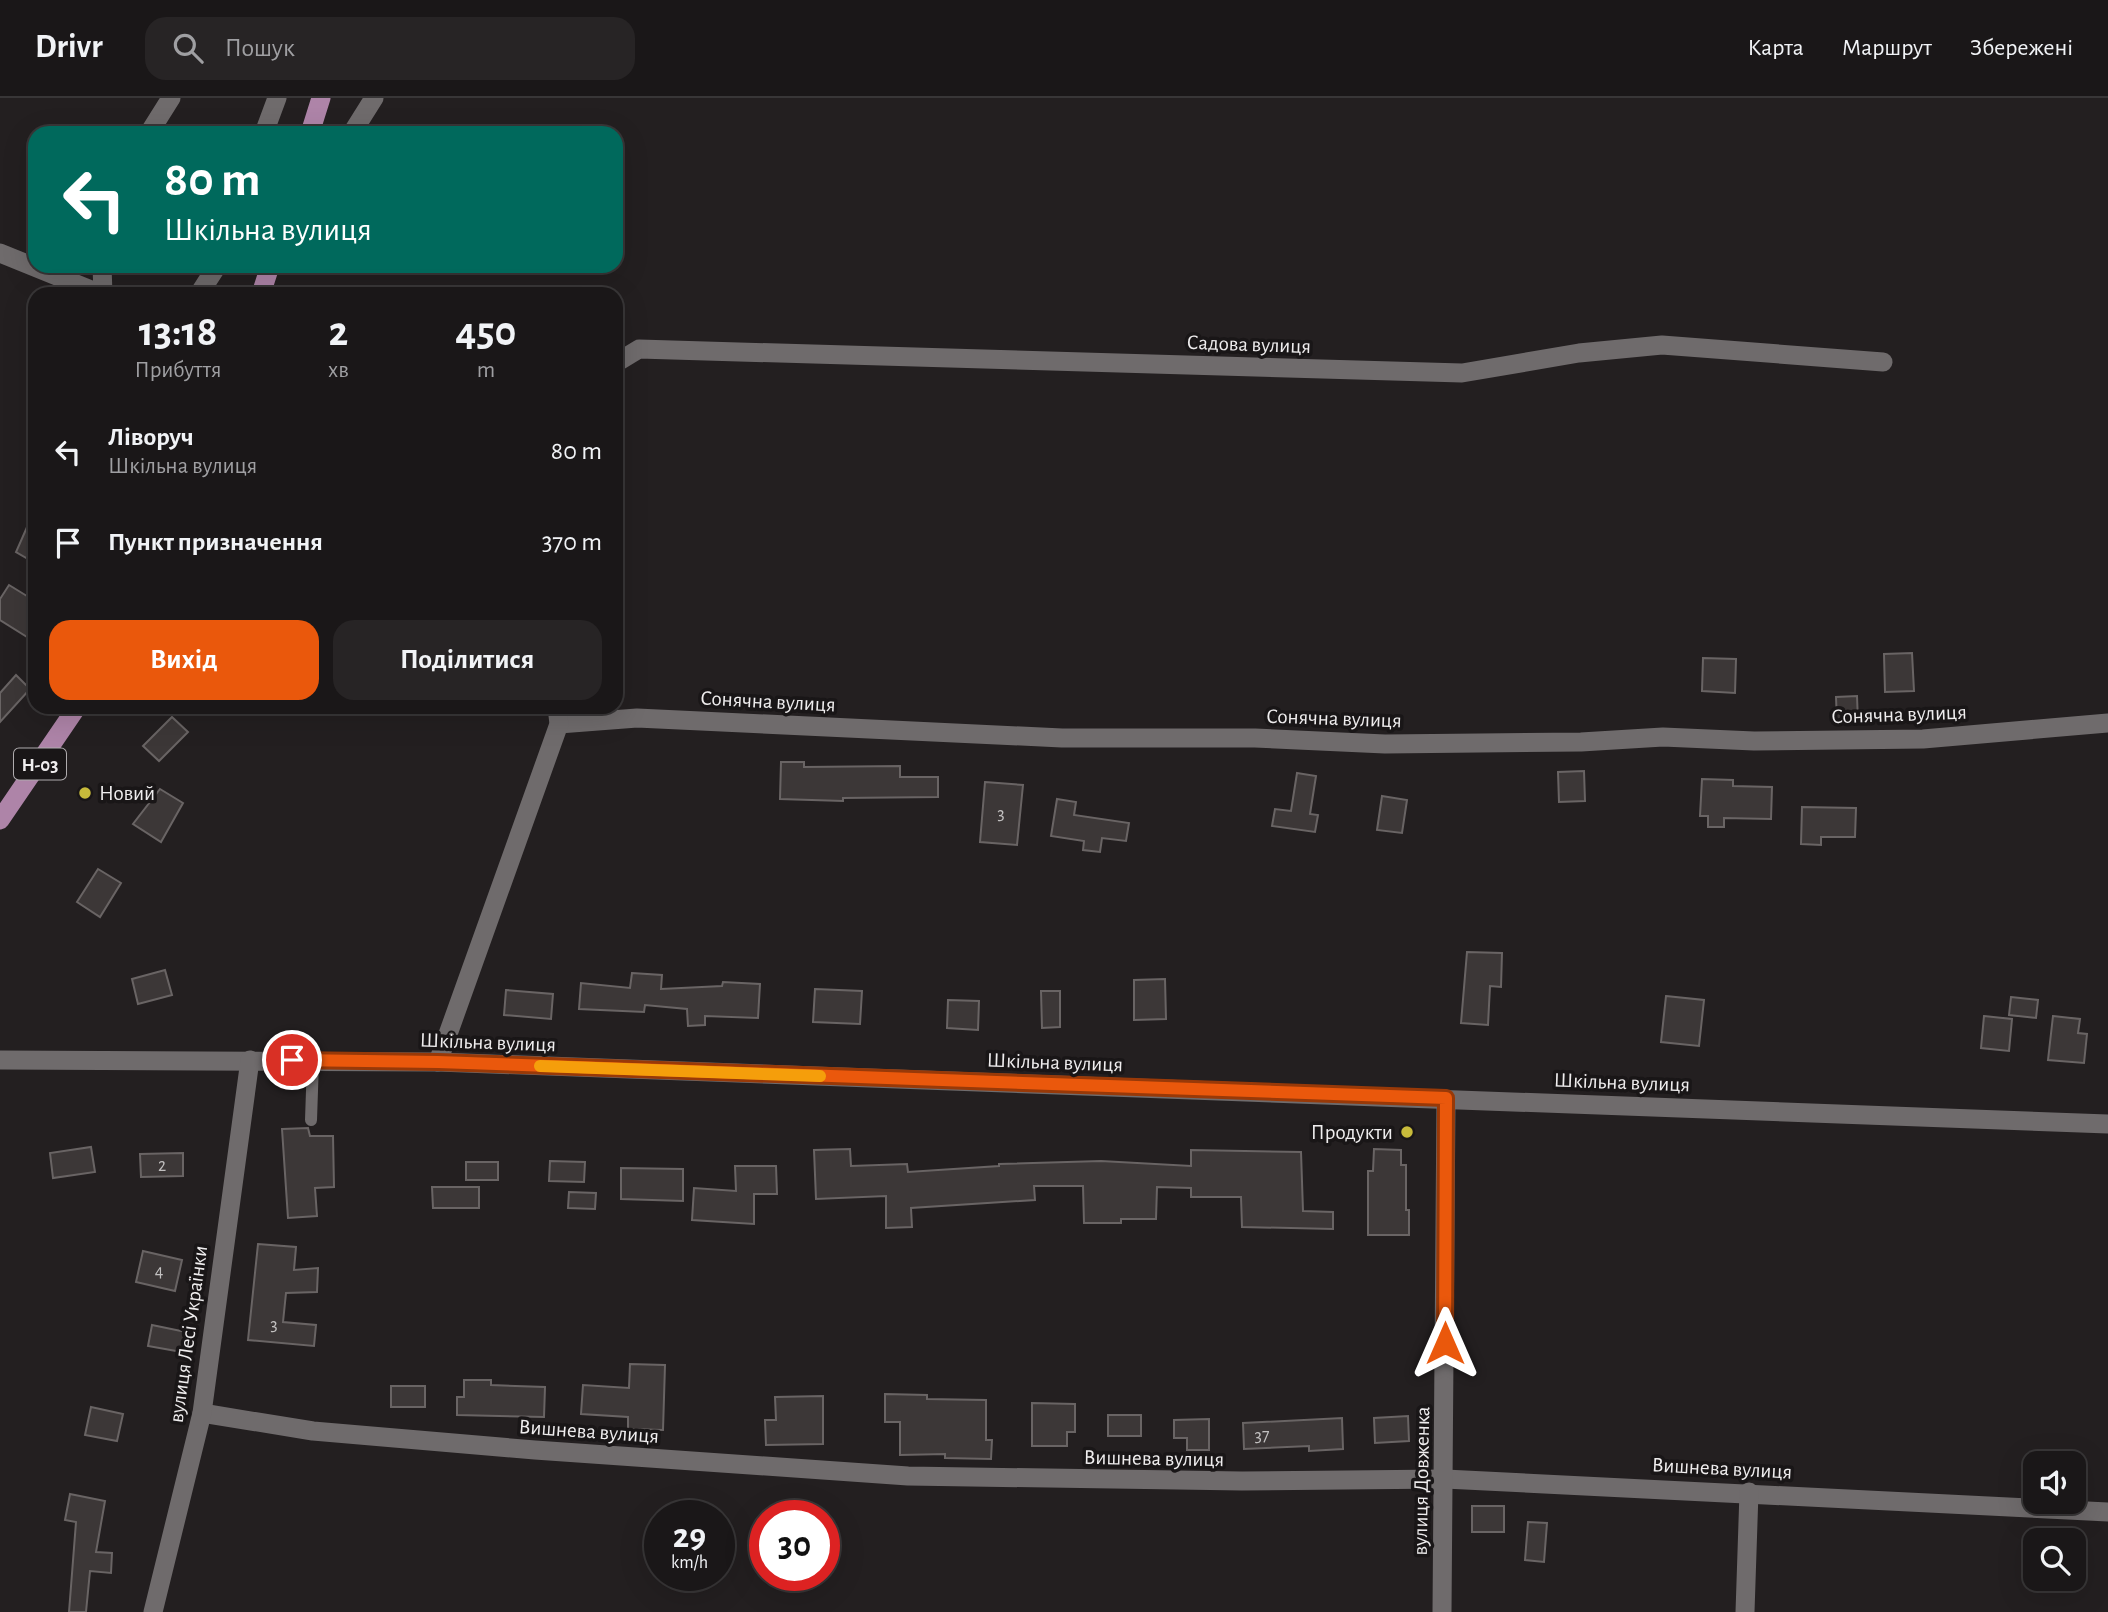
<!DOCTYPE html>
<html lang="uk">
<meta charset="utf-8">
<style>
:root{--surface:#1a1718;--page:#272425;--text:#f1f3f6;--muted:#9f9fa2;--line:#383637;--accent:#ea580c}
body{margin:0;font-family:"Alegreya Sans",sans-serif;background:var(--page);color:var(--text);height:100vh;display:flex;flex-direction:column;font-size:26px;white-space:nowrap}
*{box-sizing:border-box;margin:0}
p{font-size:23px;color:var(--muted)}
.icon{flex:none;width:38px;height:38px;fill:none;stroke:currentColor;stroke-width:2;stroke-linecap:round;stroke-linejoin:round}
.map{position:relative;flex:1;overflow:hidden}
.side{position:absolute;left:28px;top:189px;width:595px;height:427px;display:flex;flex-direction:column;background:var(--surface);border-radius:21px;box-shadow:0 7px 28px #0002,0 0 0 2px var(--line)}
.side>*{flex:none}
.top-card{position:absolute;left:28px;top:28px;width:595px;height:147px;border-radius:21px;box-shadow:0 7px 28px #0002,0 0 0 2px var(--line);background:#00695c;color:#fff;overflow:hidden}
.controls{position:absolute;left:2023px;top:1353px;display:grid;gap:14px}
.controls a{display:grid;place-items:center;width:63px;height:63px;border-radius:14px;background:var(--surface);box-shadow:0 7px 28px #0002,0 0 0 2px var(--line);font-size:35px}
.speed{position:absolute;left:644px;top:1402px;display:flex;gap:14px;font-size:35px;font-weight:700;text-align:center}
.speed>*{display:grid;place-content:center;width:91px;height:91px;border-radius:50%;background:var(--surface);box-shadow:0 7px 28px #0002,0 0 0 2px var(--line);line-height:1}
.speed small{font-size:18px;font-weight:400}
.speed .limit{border:10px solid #d22;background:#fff;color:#111}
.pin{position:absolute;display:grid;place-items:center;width:60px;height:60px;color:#fff;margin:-30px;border:4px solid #fff;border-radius:50%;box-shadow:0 2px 7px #0007}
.me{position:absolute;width:77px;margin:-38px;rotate:0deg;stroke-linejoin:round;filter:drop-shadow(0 0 5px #0008)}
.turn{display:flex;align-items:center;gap:24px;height:147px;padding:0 21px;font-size:32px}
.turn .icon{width:91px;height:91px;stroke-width:2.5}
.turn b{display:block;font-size:49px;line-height:60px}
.eta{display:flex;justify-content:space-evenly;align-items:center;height:119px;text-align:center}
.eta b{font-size:42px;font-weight:600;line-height:49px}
.action{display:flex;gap:14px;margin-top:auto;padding:14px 21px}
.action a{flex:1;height:80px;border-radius:21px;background:var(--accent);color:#fff;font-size:28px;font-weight:600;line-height:80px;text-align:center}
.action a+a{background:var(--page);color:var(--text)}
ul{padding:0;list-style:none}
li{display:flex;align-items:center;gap:21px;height:91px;padding:0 21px}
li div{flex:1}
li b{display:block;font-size:26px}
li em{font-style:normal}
header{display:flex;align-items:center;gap:42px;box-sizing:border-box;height:98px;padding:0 35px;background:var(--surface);border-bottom:2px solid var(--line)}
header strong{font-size:33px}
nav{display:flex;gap:38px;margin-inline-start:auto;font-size:24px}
.search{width:490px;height:63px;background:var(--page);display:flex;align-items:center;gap:18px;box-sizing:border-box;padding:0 24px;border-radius:21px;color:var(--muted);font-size:26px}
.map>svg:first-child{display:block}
.building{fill:#3c3737;stroke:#696464;stroke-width:2}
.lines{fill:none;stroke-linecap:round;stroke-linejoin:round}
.service{stroke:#6f6b6c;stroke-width:12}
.minor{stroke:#6f6b6c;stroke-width:19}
.primary{stroke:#ae84a8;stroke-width:19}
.route-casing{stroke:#983908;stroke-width:18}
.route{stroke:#ea580c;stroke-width:12}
.slow{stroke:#f59e0b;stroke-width:12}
.poi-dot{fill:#c8bb3b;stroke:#191617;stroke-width:2.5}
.labels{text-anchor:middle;stroke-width:7;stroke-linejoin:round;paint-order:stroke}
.number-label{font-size:18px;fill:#c2c0c0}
.shield{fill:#191617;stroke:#afacae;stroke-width:2}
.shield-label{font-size:19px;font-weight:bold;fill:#efedee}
.street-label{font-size:21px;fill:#efedee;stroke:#191617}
.poi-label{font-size:21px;fill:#efedee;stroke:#191617;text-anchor:start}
</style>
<header>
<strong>Drivr</strong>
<div class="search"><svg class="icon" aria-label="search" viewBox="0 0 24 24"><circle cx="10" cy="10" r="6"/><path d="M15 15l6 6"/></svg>Пошук</div>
<nav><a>Карта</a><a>Маршрут</a><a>Збережені</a></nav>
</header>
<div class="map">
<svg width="2108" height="1514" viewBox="0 0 2108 1514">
<rect width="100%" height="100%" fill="#231f20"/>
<!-- building -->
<g class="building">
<path d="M35 411V465L16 454Z"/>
<path d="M9 487 35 503V544L0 522V501Z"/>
<path d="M1912 555 1914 593 1885 594 1884 556Z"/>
<path d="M1703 560 1736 561 1735 595 1702 593Z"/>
<path d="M16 577 30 591 0 624V595Z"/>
<path d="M1857 598 1858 624 1837 625 1836 599Z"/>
<path d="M172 619 188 634 159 663 143 648Z"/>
<path d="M781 664H804V669L900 668V679H938V699L843 700V703L780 701Z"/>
<path d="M1584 673 1585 703 1559 704 1558 674Z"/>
<path d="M1297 675 1316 678 1310 716 1318 717 1315 734 1272 728 1275 711 1291 713Z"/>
<path d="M1702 681 1733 682V688L1772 689 1771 721 1724 720V729H1708V718H1700Z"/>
<path d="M985 684 1023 687 1017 747 980 744Z"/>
<path d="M160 691 183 705 161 744 133 726Z"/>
<path d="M1382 698 1407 702 1402 735 1377 732Z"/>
<path d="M1057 701 1076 704 1074 717 1129 725 1126 743 1102 740 1100 754 1083 752 1084 743 1051 738Z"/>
<path d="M1802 709 1856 710 1855 739H1821V747L1801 746Z"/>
<path d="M98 771 121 785 100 819 77 804Z"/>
<path d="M1467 854 1502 855 1501 889 1490 888 1488 927 1461 925Z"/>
<path d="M165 872 172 897 138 906 132 881Z"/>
<path d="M632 875 662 877 661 891 722 888 723 884 760 886 758 920 705 918V927L688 928 687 911 645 907 644 914 579 911 581 885 630 890Z"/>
<path d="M1165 881 1166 921 1134 922V882Z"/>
<path d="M815 891 862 893 860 926 813 924Z"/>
<path d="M506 892 553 896 551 921 504 917Z"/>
<path d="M1041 893H1060V929L1042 930Z"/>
<path d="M1666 898 1704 902 1699 948 1661 944Z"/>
<path d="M2011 899 2038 902 2036 920 2009 917Z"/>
<path d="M948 902 979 903 978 932 947 930Z"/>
<path d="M1984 918 2012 921 2009 953 1981 950Z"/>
<path d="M2053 918 2080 921 2078 935 2087 936 2084 965 2048 962Z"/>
<path d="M282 1031 308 1030 310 1038H333L334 1089 315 1090 317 1118 288 1120Z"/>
<path d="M91 1049 95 1074 53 1080 50 1055Z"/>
<path d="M850 1051 851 1068 907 1066 908 1074 999 1068V1066L1101 1063 1191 1068V1052L1301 1054 1303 1113 1333 1114V1131L1242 1129 1241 1099H1191V1090L1157 1089 1156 1121H1121V1125H1084L1083 1088H1034L1035 1102 911 1110 912 1129 886 1130V1098L816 1101 814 1052Z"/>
<path d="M1374 1051 1401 1052V1067H1406V1112H1409V1137H1368V1073H1373Z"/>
<path d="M183 1055V1078L141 1079 140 1056Z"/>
<path d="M550 1063 585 1064 584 1084 549 1083Z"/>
<rect x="466" y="1064" width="32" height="18"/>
<path d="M735 1068H776L777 1096H754V1126L692 1122 694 1090 736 1093Z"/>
<path d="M621 1070 683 1071V1103L621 1101Z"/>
<path d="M432 1089H479V1110H433Z"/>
<path d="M569 1094 596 1095 595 1111 568 1110Z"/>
<path d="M258 1146 296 1149 294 1172 318 1170 317 1194 286 1195 283 1224 316 1227 314 1248 248 1242Z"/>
<path d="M143 1153 182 1162 175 1193 136 1184Z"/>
<path d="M152 1227 186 1234 182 1254 148 1248Z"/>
<path d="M630 1266 665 1267 663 1332 628 1331V1319L581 1316 583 1287 629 1290Z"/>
<path d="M464 1282H491V1287L545 1289 544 1319 457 1317V1299H464Z"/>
<rect x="391" y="1288" width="34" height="21"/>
<path d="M885 1296 927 1297V1301L986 1302V1342H992L991 1361 945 1360V1356L900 1357V1324H885Z"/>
<path d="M823 1298V1346L766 1347 765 1322H776L775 1299Z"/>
<path d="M1032 1305 1075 1306V1334H1067V1348H1032Z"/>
<path d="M91 1309 123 1316 117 1343 85 1337Z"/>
<rect x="1108" y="1317" width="33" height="21"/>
<path d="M1408 1318 1409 1343 1375 1345 1374 1320Z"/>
<path d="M1342 1320 1343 1351 1309 1353V1348L1244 1351 1243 1325Z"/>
<path d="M1209 1321V1352H1187V1340H1174V1322Z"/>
<path d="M70 1396 105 1403 96 1454 112 1455 111 1475 90 1473 86 1514H69L76 1424 65 1422Z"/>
<rect x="1472" y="1408" width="32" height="26"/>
<path d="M1528 1424 1547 1425 1544 1464 1525 1462Z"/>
</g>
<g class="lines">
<!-- service -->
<path class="service" d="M311 1022 313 963"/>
<!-- minor -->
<g class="minor">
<path d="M149 35 171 0"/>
<path d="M264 35 277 0"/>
<path d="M352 35 374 0"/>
<path d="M0 155 101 196"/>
<path d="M102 168 103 196"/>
<path d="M199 196 217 168"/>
<path d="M616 265 639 251 1462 275 1579 255 1662 247 1883 264"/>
<path d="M559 626 637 620 1062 640H1255L1385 646 1581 644 1663 639 1754 643 1923 641 2108 625"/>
<path d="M0 962 438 964 2108 1026"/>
<path d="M438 964 559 626 557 609"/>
<path d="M202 1315 313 1333 535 1352 908 1378 1242 1383 1445 1381 2108 1414"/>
<path d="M153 1514 202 1315 250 962"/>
<path d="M1442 1514 1446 1001"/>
<path d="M1745 1514 1749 1394"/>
</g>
<!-- primary -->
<g class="primary">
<path d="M310 35 321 0"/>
<path d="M261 196 270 168"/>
<path d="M0 722 77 609"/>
</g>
</g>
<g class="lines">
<defs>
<path id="route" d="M292 962 438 964 1446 1000 1445 1245"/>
</defs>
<!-- route casing -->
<use href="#route" class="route-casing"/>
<!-- route -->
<use href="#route" class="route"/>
<!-- slow -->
<path class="slow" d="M540 968 820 978"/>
</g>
<!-- markers -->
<g class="poi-dot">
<circle cx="85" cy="695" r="7"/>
<circle cx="1407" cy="1034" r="7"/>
</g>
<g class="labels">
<!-- number labels -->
<g class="number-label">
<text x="1001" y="721">3</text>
<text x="162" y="1073">2</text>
<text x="159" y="1179">4</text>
<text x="274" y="1232">3</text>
<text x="1262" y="1343">37</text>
</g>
<!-- shield labels -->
<rect class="shield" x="14" y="650.5" width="52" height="31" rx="5"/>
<g class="shield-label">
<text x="40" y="673">Н-03</text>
</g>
<!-- street labels -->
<g class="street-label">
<text transform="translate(1249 246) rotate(2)" y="7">Садова вулиця</text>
<text transform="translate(768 603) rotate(3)" y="7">Сонячна вулиця</text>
<text transform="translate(1899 616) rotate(-2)" y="7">Сонячна вулиця</text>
<text transform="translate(1334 620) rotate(2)" y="7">Сонячна вулиця</text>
<text transform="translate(488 944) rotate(2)" y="7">Шкільна вулиця</text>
<text transform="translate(1055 964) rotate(2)" y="7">Шкільна вулиця</text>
<text transform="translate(1622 984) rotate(2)" y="7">Шкільна вулиця</text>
<text transform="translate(188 1236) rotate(-82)" y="7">вулиця Лесі Українки</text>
<text transform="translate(589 1333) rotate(4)" y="7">Вишнева вулиця</text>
<text transform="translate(1154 1360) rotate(1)" y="7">Вишнева вулиця</text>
<text transform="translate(1722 1370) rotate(3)" y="7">Вишнева вулиця</text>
<text transform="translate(1421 1383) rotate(-89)" y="7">вулиця Довженка</text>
</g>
<!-- poi labels -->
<g class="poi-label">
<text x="99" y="702">Новий</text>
<text x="1393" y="1041" text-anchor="end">Продукти</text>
</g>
</g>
</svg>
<div class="controls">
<a><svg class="icon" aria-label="sound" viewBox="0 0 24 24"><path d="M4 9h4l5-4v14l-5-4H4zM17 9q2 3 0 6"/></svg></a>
<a><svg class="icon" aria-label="search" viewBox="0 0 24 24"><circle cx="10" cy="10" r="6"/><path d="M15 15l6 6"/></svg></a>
</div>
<div class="speed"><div>29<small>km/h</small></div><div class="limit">30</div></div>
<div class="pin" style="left:292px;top:962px;background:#d93025"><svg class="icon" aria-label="arrive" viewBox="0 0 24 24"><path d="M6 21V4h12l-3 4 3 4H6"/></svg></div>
<svg class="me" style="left:1445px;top:1245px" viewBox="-20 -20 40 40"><path d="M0-17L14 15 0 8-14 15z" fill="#ea580c" stroke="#fff" stroke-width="4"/></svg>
<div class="top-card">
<div class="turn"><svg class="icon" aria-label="left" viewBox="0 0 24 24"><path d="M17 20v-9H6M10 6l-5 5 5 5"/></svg><div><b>80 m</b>Шкільна вулиця</div></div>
</div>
<section class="side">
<div class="eta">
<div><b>13:18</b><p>Прибуття</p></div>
<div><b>2</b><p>хв</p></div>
<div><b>450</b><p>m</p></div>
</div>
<ul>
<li><svg class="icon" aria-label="left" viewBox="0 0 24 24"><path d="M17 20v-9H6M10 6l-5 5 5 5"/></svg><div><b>Ліворуч</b><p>Шкільна вулиця</p></div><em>80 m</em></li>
<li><svg class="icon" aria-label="arrive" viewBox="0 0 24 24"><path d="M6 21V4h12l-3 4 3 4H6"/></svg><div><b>Пункт призначення</b></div><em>370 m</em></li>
</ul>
<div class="action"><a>Вихід</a><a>Поділитися</a></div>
</section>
</div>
